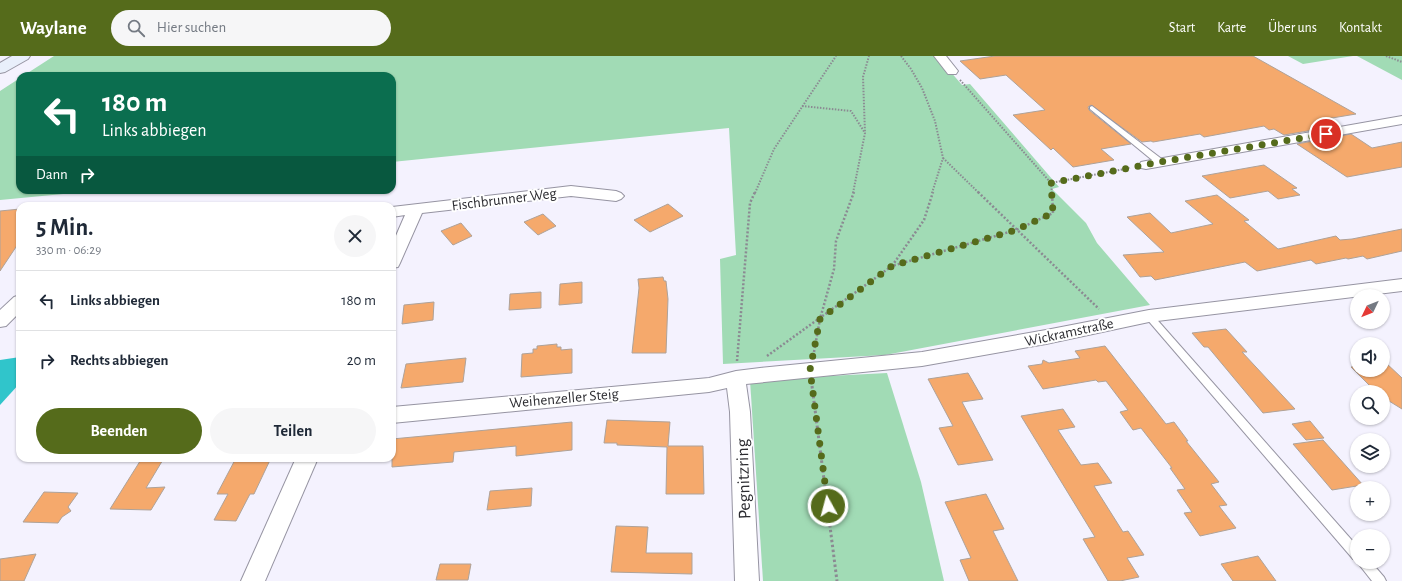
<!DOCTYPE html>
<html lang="de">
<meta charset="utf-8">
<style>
:root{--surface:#fff;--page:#f6f6f7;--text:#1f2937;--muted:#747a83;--line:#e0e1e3;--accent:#556b1b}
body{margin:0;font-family:"Alegreya Sans",sans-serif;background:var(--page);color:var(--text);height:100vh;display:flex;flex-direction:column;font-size:15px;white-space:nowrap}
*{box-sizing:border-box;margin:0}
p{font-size:13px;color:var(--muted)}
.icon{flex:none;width:22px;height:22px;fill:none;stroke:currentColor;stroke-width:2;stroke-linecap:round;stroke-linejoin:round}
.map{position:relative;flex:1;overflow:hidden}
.panel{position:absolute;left:16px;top:146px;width:380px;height:260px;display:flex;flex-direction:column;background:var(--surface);border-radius:12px;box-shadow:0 1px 3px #0004}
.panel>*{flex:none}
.guide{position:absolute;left:16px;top:16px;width:380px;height:122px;border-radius:12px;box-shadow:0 1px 3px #0004;background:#0b6e4f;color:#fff;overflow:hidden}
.needle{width:26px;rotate:227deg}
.controls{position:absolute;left:1350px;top:233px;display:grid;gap:8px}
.controls a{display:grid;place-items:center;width:40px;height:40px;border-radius:50%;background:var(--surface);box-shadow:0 1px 3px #0004;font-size:20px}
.pin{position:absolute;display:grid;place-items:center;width:34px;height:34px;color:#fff;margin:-17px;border:2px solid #fff;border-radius:50%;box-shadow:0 1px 4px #0007}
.me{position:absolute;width:44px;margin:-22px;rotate:353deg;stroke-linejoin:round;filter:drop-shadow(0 0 3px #0008)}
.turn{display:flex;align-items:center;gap:14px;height:84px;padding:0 20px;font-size:18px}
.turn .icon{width:52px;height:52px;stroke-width:2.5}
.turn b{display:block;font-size:28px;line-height:34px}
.then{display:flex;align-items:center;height:38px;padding:0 20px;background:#0003;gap:8px;font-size:15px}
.round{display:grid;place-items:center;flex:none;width:42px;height:42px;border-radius:21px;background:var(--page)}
.summary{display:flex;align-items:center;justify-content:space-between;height:68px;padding:0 20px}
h1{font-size:24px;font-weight:700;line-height:30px}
.primary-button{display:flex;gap:8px;margin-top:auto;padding:8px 20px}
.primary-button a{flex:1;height:46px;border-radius:24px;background:var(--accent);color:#fff;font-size:16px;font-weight:700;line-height:46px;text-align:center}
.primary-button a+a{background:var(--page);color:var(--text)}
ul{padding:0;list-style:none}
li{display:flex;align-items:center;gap:12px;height:60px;padding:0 20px;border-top:1px solid var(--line)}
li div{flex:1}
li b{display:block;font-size:15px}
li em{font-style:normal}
header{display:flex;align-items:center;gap:24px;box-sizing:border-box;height:56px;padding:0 20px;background:var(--accent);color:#fff}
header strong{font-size:19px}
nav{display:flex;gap:22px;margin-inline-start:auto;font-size:14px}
.search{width:280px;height:36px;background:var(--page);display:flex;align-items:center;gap:10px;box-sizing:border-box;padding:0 14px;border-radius:22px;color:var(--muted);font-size:15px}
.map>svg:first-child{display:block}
.green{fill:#a1dbb5}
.water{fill:#30c5cb}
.building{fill:#f5a96c;stroke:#aea299}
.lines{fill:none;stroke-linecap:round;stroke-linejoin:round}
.service-casing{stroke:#9694a2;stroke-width:2}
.minor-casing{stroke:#9694a2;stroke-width:2}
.secondary-casing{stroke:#9694a2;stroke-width:2}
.path-far2{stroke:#8b8a92;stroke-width:2;stroke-dasharray:1.5 1.5;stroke-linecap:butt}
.path-far1{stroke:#8b8a92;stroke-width:2.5;stroke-dasharray:2 2;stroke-linecap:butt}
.path{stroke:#8b8a92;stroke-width:3;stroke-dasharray:2.5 2.5;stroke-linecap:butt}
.service{fill:#fff;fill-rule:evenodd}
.minor{fill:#fff;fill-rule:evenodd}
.secondary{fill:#e9effb;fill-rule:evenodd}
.route{stroke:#556b1b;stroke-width:7;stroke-dasharray:0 12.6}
.labels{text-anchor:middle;stroke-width:4;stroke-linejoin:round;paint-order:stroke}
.street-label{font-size:15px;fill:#2c2c31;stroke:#fff}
.near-street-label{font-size:18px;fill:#2c2c31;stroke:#fff}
</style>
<header>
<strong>Waylane</strong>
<div class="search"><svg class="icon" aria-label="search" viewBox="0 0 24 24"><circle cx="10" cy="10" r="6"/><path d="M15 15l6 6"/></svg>Hier suchen</div>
<nav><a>Start</a><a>Karte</a><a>Über uns</a><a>Kontakt</a></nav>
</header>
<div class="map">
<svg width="1402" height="525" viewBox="0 0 1402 525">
<rect width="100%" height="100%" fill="#f4f2fe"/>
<!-- green -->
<g class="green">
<path d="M54 0H937L962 29 970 28 1059 131 1052 133 1086 167 1097 187 1150 249 885 299 723 308 720 203 736 199 729 72 392 106V20H23Z"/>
<path d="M1288 0H1353L1303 8Z"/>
<path d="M1357 0H1402V24Z"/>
<path d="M20 22V134H105L0 144V35Z"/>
<path d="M887 317 921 426 944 525H763L750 324Z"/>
</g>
<!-- water -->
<path class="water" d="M20 301V327L0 349V304Z"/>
<!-- building -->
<g class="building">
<path d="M995 0H1253L1356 58 1326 63 1337 70 1284 79 1274 73 1269 74 1264 70 1204 81 1200 78 1153 86 1151 85 1142 86 1091 49 1088 51 1089 54 1131 88 1101 93 1114 104 1073 111 1053 92 1051 94 1013 59 1045 54 1006 19 980 23 960 5Z"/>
<path d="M1351 78 1372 92 1402 86V111L1347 121 1297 88Z"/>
<path d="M1264 109 1297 132 1292 133 1300 139 1278 143 1268 135 1230 142 1202 120Z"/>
<path d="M1217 139 1249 164 1244 165 1278 193 1336 180 1340 184 1352 183 1402 173V195L1367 203 1363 200 1348 203 1346 202 1316 208 1311 204 1257 215 1245 206 1155 224 1151 220 1140 221 1123 199 1164 196 1127 161 1150 157 1171 177 1213 168 1185 145Z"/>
<path d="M668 148 683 160 650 176 634 164Z"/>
<path d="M20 153V185L0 215V155Z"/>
<path d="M543 158 556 170 538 179 524 166Z"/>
<path d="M461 167 472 180 453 189 441 175Z"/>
<path d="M663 221 664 225H666L668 243 666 297H632L639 232 638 223Z"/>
<path d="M582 226V247L559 249 560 228Z"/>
<path d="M541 236V252L509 254 510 238Z"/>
<path d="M434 246 433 264 402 268 404 249Z"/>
<path d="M1226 273 1247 296H1242L1295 353 1263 357 1208 291H1204L1192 277Z"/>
<path d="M557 288V291H561V294L572 293V317L521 321 522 298 533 297V293H537V290Z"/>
<path d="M1105 290 1166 368 1174 366 1188 385H1186L1219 426 1211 428 1227 449 1219 450 1236 472 1200 480 1184 457 1192 456 1177 434 1185 433 1170 412H1172L1141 372 1133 374 1120 356 1128 354 1106 325 1098 326 1096 324 1043 333 1028 310 1042 308 1043 304 1049 307 1080 302 1075 295Z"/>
<path d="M466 302 463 326 401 332 406 308Z"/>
<path d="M1383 306H1385L1402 322V353L1389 345H1385L1383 343V336H1376L1351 311 1357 310V314H1383Z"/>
<path d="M968 317 983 343 962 346 993 404 958 409 939 372 953 370 928 323Z"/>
<path d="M1063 353 1075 371 1058 374 1081 409 1098 407 1112 427 1094 430 1123 476 1128 475 1144 499 1127 502 1139 521 1120 525H1108L1083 483 1095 481 1021 360Z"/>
<path d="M607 364 670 366 668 390H703L704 438H666L667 391 617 389V387H604Z"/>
<path d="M1310 365 1324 382 1306 384 1292 368Z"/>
<path d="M572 366V394L516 400V390L454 396 453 406 392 411V383Z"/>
<path d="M1323 384 1363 429 1332 434 1293 388Z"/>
<path d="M142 402H164L146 432 165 431 151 454 110 453Z"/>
<path d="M236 402H271L254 438H250L236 465 214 464 228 438H217Z"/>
<path d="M532 432 531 450 487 454 490 435Z"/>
<path d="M44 436 78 437 68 451 71 455 62 461 58 467 23 466Z"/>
<path d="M986 438 1004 473 993 475 1018 525H969L960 504 971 502 945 446Z"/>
<path d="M616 470 648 471 646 497H692V518L611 516Z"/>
<path d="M36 498 24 525H0V503Z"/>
<path d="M1258 500 1276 525H1233L1221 508Z"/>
<path d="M440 508H471L468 524H436Z"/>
</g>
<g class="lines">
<defs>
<g id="service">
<path d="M1092 50 1163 104V108H1157L1090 53V51Z"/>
<path d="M1149 257 1152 258 1357 490V504L1353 503 1146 262 1145 260Z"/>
<path d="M1357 506H1371L1384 521 1386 525H1372Z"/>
</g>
<g id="minor">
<path d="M934 0H946L958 15 956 18H948Z"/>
<path d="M1402 60V68L1146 113 1141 112 1139 109 1141 106 1146 105Z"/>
<path d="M571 130 616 135 621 137 624 140 621 143 616 145 571 140 422 157 400 207 398 211 392 212V189L405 159 392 161V151Z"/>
<path d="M1402 223V235L1149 266 1046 288 922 310 746 328 750 356 759 525H735L730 356 727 332 709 336 392 367V351L709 322 736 315 760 312 922 296 1046 274 1149 254Z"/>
<path d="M20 239V256L6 270 0 271V254L14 241Z"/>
<path d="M296 402H318L265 525H241Z"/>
</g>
<path id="secondary" d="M12 0H30L28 3 5 16 0 17V7Z"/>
</defs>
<!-- service casing -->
<use href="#service" class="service-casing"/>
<!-- minor casing -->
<use href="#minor" class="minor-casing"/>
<!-- secondary casing -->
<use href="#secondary" class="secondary-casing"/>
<!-- path-far2 -->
<g class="path-far2">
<path d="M901 0 911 13 922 32 935 65 943 102 932 137"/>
<path d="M1386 0 1402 6"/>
<path d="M960 24 1051 127"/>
<path d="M802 50 851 55 865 77"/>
<path d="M943 102 979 137"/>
<path d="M755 137 774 93 836 0"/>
<path d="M853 137 865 77 863 21 869 0"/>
<path d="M1052 137 1051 127 1130 112"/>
</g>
<!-- path-far1 -->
<g class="path-far1">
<path d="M978 136 1099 253"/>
<path d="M892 210 924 164 933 136"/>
<path d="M814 296 820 263 834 213 836 185 854 136"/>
<path d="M767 300 892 210 1016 174 1053 157 1052 136"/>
<path d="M737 305 750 147 755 136"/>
</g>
<!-- path -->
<path class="path" d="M812 330 837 525"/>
<!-- service -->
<use href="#service" class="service"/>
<!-- minor -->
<use href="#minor" class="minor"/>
<!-- secondary -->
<use href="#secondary" class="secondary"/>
</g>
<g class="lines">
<!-- route -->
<path class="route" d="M828 450 810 314 820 263 892 210 1016 174 1053 157 1051 127 1160 106 1326 78"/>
</g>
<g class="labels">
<!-- street labels -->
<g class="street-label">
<text transform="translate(504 143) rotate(-7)" y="5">Fischbrunner Weg</text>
<text transform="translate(1069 276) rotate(-12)" y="5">Wickramstraße</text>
<text transform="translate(564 342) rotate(-5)" y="5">Weihenzeller Steig</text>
</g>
<!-- near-street labels -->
<g class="near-street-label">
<text transform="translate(743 423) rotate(-92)" y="6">Pegnitzring</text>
</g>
</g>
</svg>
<div class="controls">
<a><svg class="needle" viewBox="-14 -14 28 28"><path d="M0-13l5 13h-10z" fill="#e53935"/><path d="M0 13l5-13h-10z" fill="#747a83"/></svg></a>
<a><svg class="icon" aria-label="sound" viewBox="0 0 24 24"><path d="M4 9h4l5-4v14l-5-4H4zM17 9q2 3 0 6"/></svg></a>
<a><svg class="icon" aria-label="search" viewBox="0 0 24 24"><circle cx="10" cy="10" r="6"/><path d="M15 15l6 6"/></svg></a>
<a><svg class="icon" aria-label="layers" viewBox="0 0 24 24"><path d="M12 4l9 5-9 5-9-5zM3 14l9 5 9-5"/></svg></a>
<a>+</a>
<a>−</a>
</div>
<div class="pin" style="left:1326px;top:78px;background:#d93025"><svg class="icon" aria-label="arrive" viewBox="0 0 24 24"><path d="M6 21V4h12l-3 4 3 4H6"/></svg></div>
<svg class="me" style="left:828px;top:450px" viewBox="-20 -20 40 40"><circle r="17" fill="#556b1b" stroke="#fff" stroke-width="3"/><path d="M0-11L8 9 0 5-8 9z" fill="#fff"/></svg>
<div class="guide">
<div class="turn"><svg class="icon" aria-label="left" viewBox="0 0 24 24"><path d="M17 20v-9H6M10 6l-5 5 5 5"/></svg><div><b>180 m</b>Links abbiegen</div></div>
<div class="then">Dann<svg class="icon" aria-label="right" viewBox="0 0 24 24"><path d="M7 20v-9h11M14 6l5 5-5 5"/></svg></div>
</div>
<section class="panel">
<div class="summary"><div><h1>5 Min.</h1><p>330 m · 06:29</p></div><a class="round"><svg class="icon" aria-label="close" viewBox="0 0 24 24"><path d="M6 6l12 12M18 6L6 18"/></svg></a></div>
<ul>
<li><svg class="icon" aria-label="left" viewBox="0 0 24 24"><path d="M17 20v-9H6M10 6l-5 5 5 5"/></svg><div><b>Links abbiegen</b></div><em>180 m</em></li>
<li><svg class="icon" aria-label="right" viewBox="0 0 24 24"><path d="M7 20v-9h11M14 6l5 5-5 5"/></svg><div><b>Rechts abbiegen</b></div><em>20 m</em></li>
</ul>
<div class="primary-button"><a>Beenden</a><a>Teilen</a></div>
</section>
</div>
